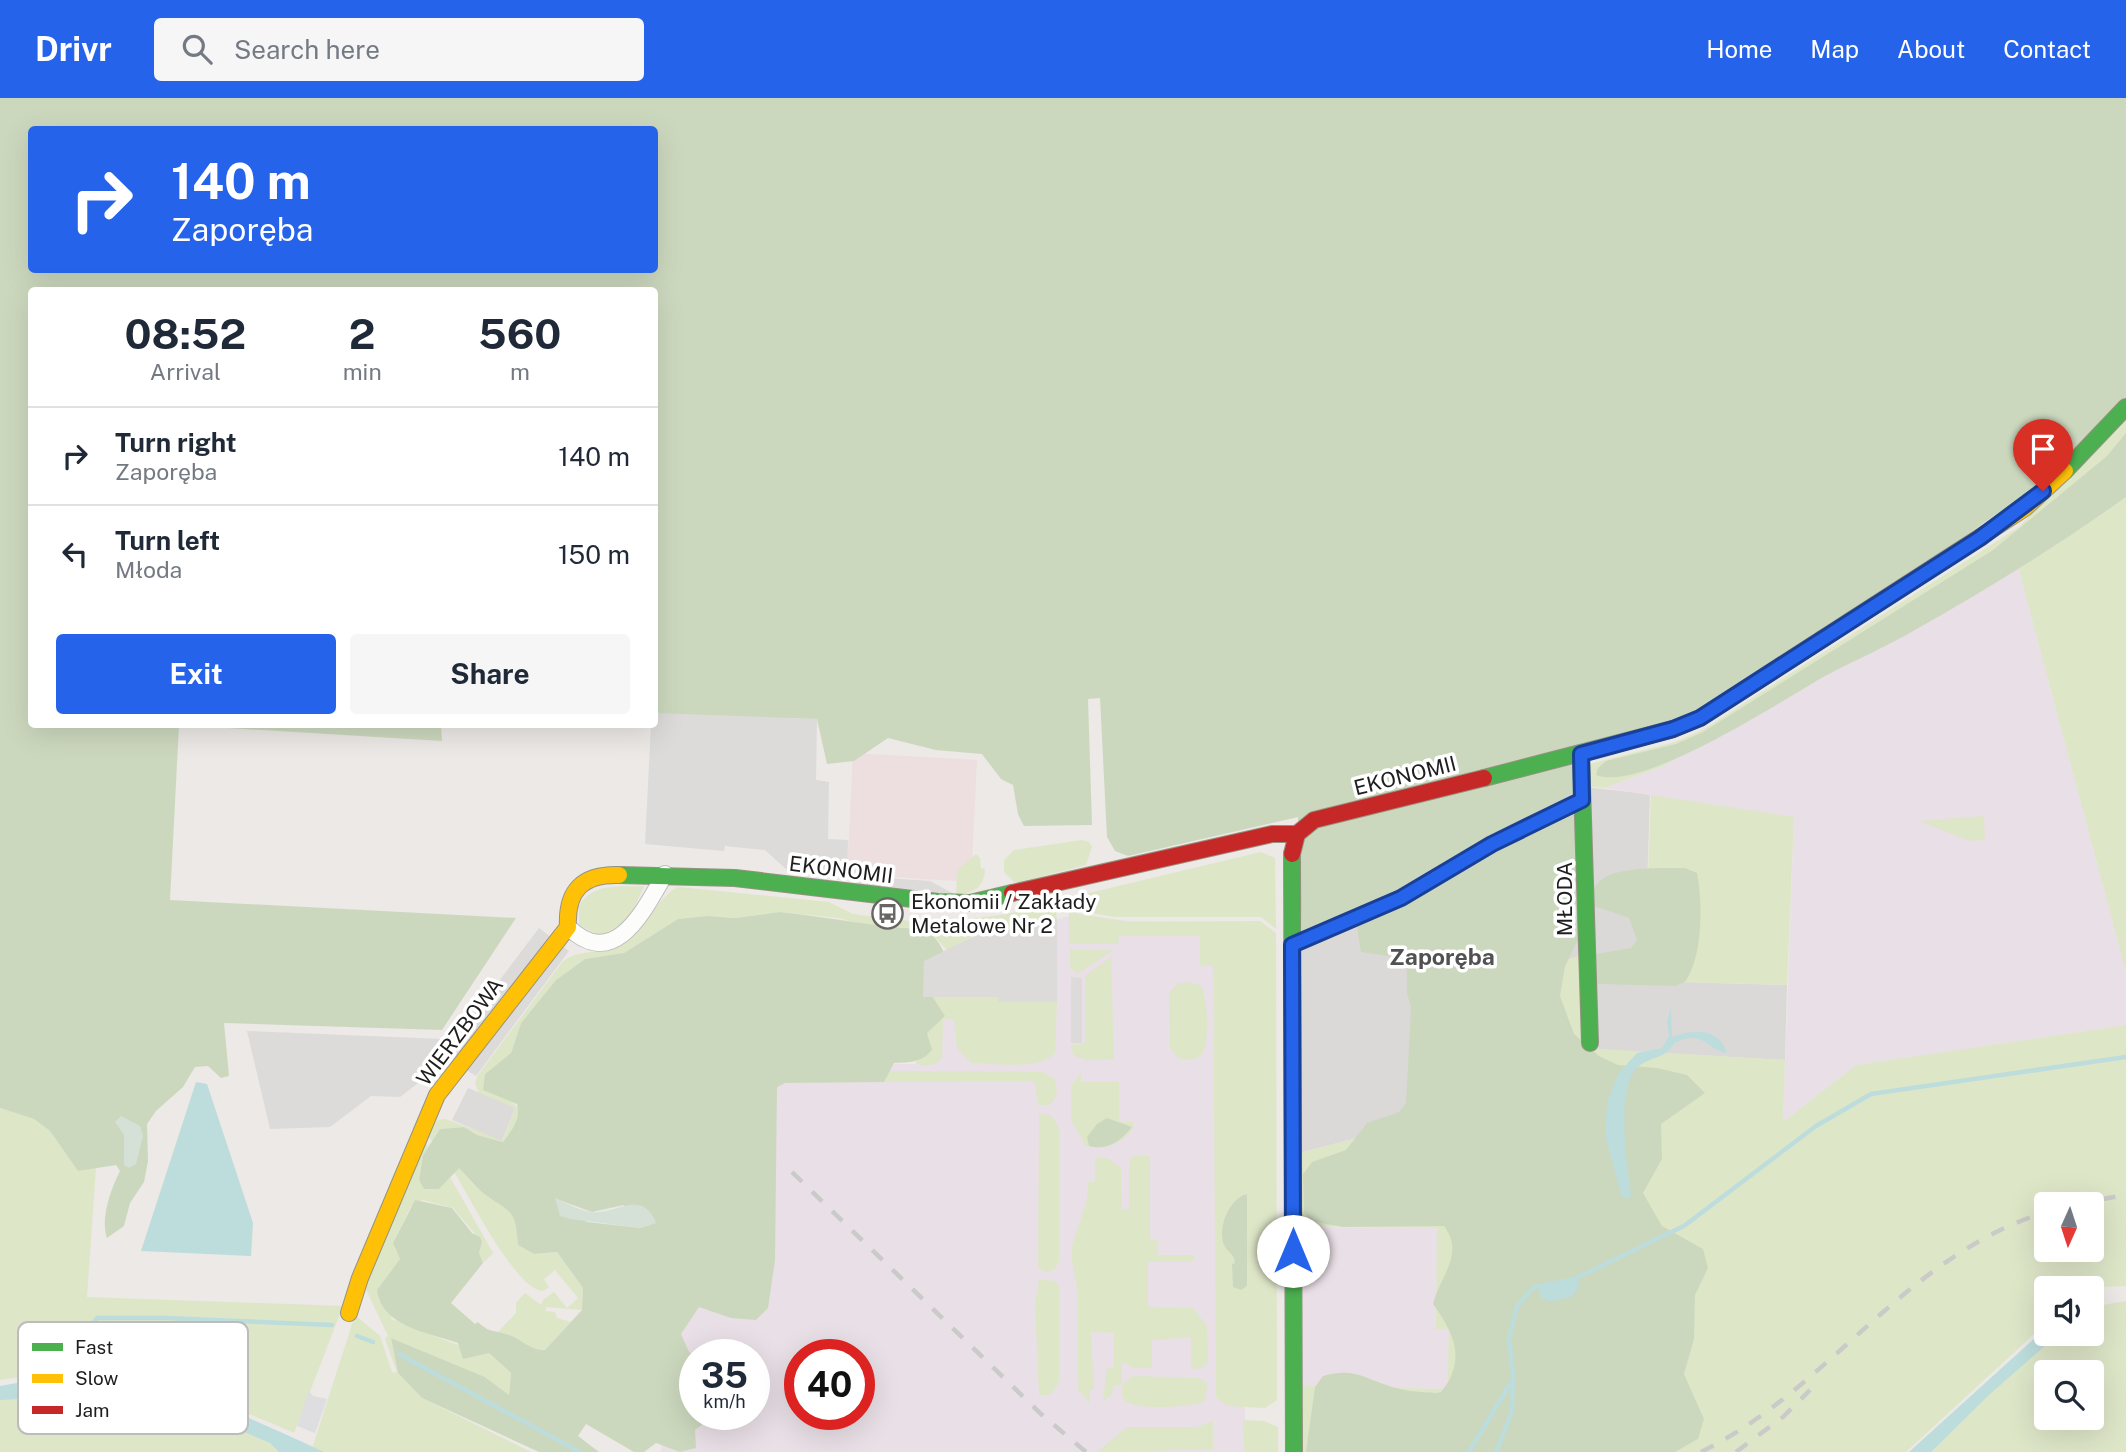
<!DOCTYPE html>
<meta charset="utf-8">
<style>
:root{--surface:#fff;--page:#f6f6f7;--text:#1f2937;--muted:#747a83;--line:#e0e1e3;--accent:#2563eb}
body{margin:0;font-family:"Public Sans",sans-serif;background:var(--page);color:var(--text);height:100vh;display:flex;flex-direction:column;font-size:26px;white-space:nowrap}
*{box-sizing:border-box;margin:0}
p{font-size:23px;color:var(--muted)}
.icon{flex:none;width:38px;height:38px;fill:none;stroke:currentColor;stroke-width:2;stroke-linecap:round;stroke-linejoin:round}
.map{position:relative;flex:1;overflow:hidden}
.sheet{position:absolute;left:28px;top:189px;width:630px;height:441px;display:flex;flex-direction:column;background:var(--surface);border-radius:7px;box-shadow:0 7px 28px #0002}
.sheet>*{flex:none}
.hud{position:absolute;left:28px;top:28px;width:630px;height:147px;border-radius:7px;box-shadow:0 7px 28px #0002;background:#2563eb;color:#fff;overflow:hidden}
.needle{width:46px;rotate:183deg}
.buttons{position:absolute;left:2034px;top:1094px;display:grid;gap:14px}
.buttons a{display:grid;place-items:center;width:70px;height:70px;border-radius:7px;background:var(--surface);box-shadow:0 7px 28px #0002;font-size:35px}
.speed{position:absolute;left:679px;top:1241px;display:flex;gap:14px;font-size:35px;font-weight:700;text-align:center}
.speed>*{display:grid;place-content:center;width:91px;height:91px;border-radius:50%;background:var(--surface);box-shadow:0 7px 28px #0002;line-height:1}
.speed small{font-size:18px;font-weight:400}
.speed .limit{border:10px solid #d22;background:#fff;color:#111}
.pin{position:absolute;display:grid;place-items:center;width:60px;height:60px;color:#fff;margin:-72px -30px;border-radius:50% 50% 50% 0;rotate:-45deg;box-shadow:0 0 7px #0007}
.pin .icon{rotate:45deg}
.me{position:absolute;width:77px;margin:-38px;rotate:0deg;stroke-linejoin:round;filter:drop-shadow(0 0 5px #0008)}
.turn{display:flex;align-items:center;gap:24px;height:147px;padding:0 28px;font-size:32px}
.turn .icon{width:91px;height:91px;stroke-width:2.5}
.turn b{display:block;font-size:49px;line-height:60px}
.eta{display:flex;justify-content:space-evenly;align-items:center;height:119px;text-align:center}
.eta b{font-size:42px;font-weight:700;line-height:49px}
.button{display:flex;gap:14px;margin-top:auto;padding:14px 28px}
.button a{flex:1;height:80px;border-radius:7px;background:var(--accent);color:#fff;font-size:28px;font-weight:700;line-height:80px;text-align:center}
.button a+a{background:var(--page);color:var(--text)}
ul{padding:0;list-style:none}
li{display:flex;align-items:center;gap:21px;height:98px;padding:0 28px;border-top:2px solid var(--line)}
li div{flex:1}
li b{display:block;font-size:26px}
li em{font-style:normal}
header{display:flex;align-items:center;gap:42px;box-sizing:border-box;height:98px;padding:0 35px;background:var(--accent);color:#fff}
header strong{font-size:33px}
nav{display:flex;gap:38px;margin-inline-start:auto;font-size:24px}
.search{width:490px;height:63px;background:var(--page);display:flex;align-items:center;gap:18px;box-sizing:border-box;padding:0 24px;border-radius:7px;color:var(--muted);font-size:26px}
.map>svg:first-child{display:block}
.residential{fill:#dbd9d8}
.commercial{fill:#eddedf}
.industrial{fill:#e9dfe6;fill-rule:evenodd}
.grass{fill:#dee6c8;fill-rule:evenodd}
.forest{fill:#ccd8be;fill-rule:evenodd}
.wetland{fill:#d5e1d7}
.parking{fill:#dcdbda}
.plaza{fill:#dedde0}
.water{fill:#bddcdc}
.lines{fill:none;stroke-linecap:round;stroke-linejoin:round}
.stream{stroke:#bddcdc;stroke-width:4.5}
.street-casing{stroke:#bfbebd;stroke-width:18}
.fast-casing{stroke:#959280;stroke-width:18}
.slow-casing{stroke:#959280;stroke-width:18}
.jam-casing{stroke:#959280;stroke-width:18}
.street{stroke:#fcfcfb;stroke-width:16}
.fast{stroke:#4caf50;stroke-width:16}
.slow{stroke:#ffc107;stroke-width:16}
.jam{stroke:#c62828;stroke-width:16}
.rail{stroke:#cacac9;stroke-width:4.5;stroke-dasharray:14 14;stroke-linecap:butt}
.route-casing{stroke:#184099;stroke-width:18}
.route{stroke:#2563eb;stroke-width:12}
.labels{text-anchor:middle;stroke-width:7;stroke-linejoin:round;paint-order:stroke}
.street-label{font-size:21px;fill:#1e1e1e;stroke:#fff}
.poi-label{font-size:21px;fill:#1e1e1e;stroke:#fff;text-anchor:start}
.neighbourhood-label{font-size:23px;font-weight:bold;fill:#515151;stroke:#fff}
.key{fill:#fff;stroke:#bcbcbc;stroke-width:2}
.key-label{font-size:19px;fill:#1e1e1e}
</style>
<header>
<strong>Drivr</strong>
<div class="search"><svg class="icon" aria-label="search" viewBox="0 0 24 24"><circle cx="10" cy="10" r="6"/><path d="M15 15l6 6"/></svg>Search here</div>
<nav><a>Home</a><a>Map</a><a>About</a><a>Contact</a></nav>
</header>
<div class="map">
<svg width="2126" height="1354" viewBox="0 0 2126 1354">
<rect width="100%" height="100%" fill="#ece9e6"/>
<!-- residential -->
<path class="residential" d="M1584 689 1650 696 1644 883 1787 887 1785 962 1585 951 1448 1016 1292 1057 1293 849Z"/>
<!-- commercial -->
<path class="commercial" d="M853 655 977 662 971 784 847 776Z"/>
<!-- industrial -->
<g class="industrial">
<path d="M2017 465 2126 874V927L1856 967 1783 1024 1794 720 1604 690 1661 669Z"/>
<path d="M1075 816 1128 823 1243 824 1245 1354H661L667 1263 766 985 828 967 916 966 924 863 975 838 1040 827ZM695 1256H754V1316H695ZM800 1256H859V1316H800Z"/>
<path d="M1299 1129 1437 1130 1436 1231 1449 1232 1447 1291 1301 1288Z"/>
</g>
<!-- grass -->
<g class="grass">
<path d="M2126 312V874L2017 465 1661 669 1604 690 1583 688 1582 668 1675 644 1704 631 2019 429Z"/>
<path d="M1651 697 1794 719 1787 887 1644 883Z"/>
<path d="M1984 718 1985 742 1970 743 1919 723Z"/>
<path d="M1082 742 1089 744 1092 749 1086 767 1015 785 1004 774V762L1014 752Z"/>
<path d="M1261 754 1275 760 1276 831 1261 819H1114L1070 811 1072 799Z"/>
<path d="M976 756 980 760 981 770 985 771C984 791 973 794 956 797L957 772Z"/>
<path d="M644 788C634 809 626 836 598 836L579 827V808C593 784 620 789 644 788Z"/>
<path d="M678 789 829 804 853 816 935 826 1007 816 1054 805 1057 821 975 838 947 852 927 831 864 827 838 820 780 814 735 820 707 818 678 821 624 855 585 861 556 882 521 925 511 955 485 976 519 1011 516 1027 503 1044 477 1037 464 1029 440 1031 432 1043 425 1034 438 1022 445 1021 503 1042 515 1010 479 995 475 985 478 977 563 863C583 849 606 858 625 845 647 831 655 801 678 789Z"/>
<path d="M1069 814 1128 824 1260 823 1276 835 1277 1302 1265 1310 1227 1308 1216 1299 1213 868 1200 867V838H1119L1118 846H1069Z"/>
<path d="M1070 851 1114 852 1077 876 1070 870Z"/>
<path d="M1582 857 1585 950 1785 962 1783 1024 1856 967 2126 927V1188L2100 1189 2091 1193V1190H2046V1225L1906 1354H1301V1288L1447 1291 1449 1232 1436 1231 1437 1130 1293 1128 1292 1057 1447 1016 1450 896ZM2046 1106H2091V1152H2046Z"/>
<path d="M1111 859 1114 961 1087 962 1074 958 1070 948 1085 945V878Z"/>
<path d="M1187 884 1200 887C1208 896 1211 950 1200 958 1194 963 1185 961 1178 960L1170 950 1169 895 1177 886Z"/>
<path d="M917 899H999V904H1057L1055 955C1038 973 994 965 971 965L957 950 954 921H943L942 960 938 964 927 968 916 966Z"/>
<path d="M887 973 1042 974 1055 981 1057 997 1050 1007H1038L1035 983 884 984Z"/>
<path d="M1081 975V984H1119V1024H1134C1132 1043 1101 1055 1085 1047L1071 1022V987Z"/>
<path d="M0 1010 34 1021 50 1033 78 1073 96 1069 87 1199 343 1208 294 1335C201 1293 103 1266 0 1282Z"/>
<path d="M1039 1016 1051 1017 1059 1030V1164L1054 1172 1046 1174 1038 1170Z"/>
<path d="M423 1040 428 1048 423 1057 419 1082 424 1091H439L450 1079 493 1155 483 1165 479 1155 482 1144 453 1110 423 1102 411 1108 395 1141V1151L400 1160 391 1221C412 1228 471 1255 489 1255L511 1275 509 1297 485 1279 391 1240 398 1275 422 1300 531 1354H311L355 1217 380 1238 392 1274 397 1275 385 1241 388 1238 365 1189Z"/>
<path d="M1132 1058H1150V1142H1157L1158 1157H1194V1163L1148 1164V1209L1193 1210 1207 1228 1208 1264 1202 1270 1191 1271V1239L1152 1242V1270H1134L1122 1264V1287H1114L1111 1297 1103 1303 1107 1270H1114V1235L1091 1234 1094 1292H1090L1089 1305 1078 1291 1077 1189C1075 1174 1069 1161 1073 1145 1078 1124 1089 1107 1088 1084H1095V1060H1108L1121 1070 1122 1111H1129V1067Z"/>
<path d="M459 1069C467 1079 476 1091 487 1098 513 1116 515 1112 518 1147L534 1156 557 1154 583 1190 582 1212 546 1209V1213L555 1214 557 1220 571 1224 545 1252C526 1252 515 1238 497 1235L516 1215V1205L525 1195 541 1207 543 1202 554 1194 567 1210 578 1200 555 1172 544 1181 549 1189 543 1193C516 1192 469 1098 454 1074Z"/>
<path d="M1039 1181 1054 1183 1059 1187V1285L1050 1297H1039L1035 1207Z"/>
<path d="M2126 1203V1354H1927L2054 1236H2091V1209ZM2046 1274H2091V1320H2046Z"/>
<path d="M1134 1278 1199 1280 1208 1286 1204 1304C1189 1309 1135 1313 1124 1302 1118 1292 1124 1281 1134 1278Z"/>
<path d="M42 1293 138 1300 244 1328 290 1354H0V1298Z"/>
<path d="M1243 1322 1264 1323 1278 1329V1354H1244Z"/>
<path d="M1213 1323V1351L1097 1354 1127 1329H1197Z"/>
</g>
<!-- forest -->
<g class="forest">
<path d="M0 0H2126V300L2047 382 1700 618 1580 655 1574 718 1581 836 1565 868 1560 898 1574 936 1599 958 1618 967 1657 970 1687 977 1705 995 1661 1026 1662 1061 1643 1095 1662 1128 1703 1151 1708 1170 1695 1197 1694 1241 1684 1276 1704 1321 1698 1341 1675 1354H1306L1315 1289 1323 1278C1354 1269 1364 1280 1392 1289 1406 1293 1420 1294 1436 1295L1441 1294C1467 1262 1454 1235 1433 1206 1440 1178 1465 1156 1444 1128L1343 1129 1310 1123 1304 1114 1303 1076 1312 1064 1346 1052 1367 1025 1399 1014 1406 1005 1411 910 1407 895V861L1361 854 1355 818 1302 839 1298 719 1128 758 1115 753 1107 739 1100 600 1088 601 1092 727 1024 728 1018 716 1013 687 1001 681 982 656 936 652 888 640 854 663 827 666 817 621 655 617 654 192H32V626L441 627 442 643 179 627 170 802 516 820 442 932 224 925 229 978 221 980 208 968 195 969 183 989 156 1013 147 1026 148 1063 144 1084 130 1105 124 1128 107 1140C100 1120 111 1091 120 1073L116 1067 78 1073 50 1033 34 1021 0 1010ZM32 32H654V172H32Z"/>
<path d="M2126 335V399C2059 447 1988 491 1915 532 1886 549 1855 562 1825 578 1781 603 1642 695 1596 677L1598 670 1606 663 1676 646 1703 634 1993 452 2107 358Z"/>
<path d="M1685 770 1697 775C1703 804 1703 859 1685 884L1675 888 1597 886 1596 856 1631 850 1637 842 1629 820 1594 808C1582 764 1658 771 1685 770Z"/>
<path d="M780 814C830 819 877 830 927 831 954 860 945 862 930 895L945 918 927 935 932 952C921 965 910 964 894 965L884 984 785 985 777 989 775 1162 768 1210 756 1222 731 1220 699 1209 681 1236 689 1254 695 1257V1284L687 1291 695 1299V1316H716L695 1332 696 1350 680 1354 656 1345 644 1354H634L586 1326 578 1338 599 1354H539L422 1300 398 1275 391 1240 485 1279 509 1297 511 1275 489 1255 463 1261 458 1245C427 1234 382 1229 377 1192L400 1161 393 1145 415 1102 452 1110 472 1135 480 1139 482 1144 479 1155 483 1165 451 1205 475 1226 478 1224C489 1235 495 1232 509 1237 523 1242 529 1252 545 1252L582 1212 583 1190 557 1154 534 1156 518 1147C515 1112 513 1116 487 1098 477 1091 468 1079 459 1070L439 1091H424L419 1082 423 1057 440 1031 464 1029 477 1037 503 1044C512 1032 521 1022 517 1006L483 992 485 976 511 955 521 925 556 882 585 861 624 855 678 821 707 818 735 820ZM556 1101 592 1114 624 1107 641 1130 587 1124Z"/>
<path d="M1107 1020 1132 1029C1121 1043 1107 1053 1089 1048L1087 1039 1097 1026Z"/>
<path d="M1247 1096V1188L1241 1192 1233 1189 1232 1166 1235 1165C1234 1155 1228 1155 1224 1147 1217 1131 1229 1100 1247 1096Z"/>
</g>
<!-- wetland -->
<g class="wetland">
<path d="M121 1018 140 1028 143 1038 136 1066 129 1070 124 1067V1037L115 1024Z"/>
<path d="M555 1100C566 1105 580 1113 592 1114 616 1117 642 1090 656 1125L641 1130 570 1121 560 1118Z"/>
</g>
<!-- parking -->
<g class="parking">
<path d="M655 615 817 621 816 682 829 684 828 741 848 742 847 778 787 772 765 752 725 748 724 753 645 746 651 627 654 626Z"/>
<path d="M871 779 930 783 956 797 851 788Z"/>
<path d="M1057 821V904H999L998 899H923L924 863 975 838Z"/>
<path d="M539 830 569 853 476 978 455 965 459 959 447 952Z"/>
<path d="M1071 879 1082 880V945H1071Z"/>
<path d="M247 933 443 941 442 949 418 985 400 999 371 998 330 1029 270 1031Z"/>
<path d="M468 990 515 1010 502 1043 452 1022Z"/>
</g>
<!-- plaza -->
<path class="plaza" d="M309 1293 313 1298 327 1301 315 1335 297 1328Z"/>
<!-- water -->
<g class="water">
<path d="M1671 910 1672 939C1692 931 1719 929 1727 955 1707 953 1705 930 1674 945 1666 961 1652 958 1639 968 1614 988 1628 1069 1631 1099L1622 1100 1605 1037 1607 1004 1619 975 1637 955 1662 950 1669 938 1667 923Z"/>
<path d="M196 984 207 986 253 1125 251 1158 141 1153Z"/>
<path d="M1575 1180 1580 1186 1573 1198 1551 1204 1540 1199V1188Z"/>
<path d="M2046 1230V1236H2057L2054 1240 1990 1296 1931 1354H1909Z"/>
<path d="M50 1279 58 1284C116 1287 190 1294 242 1317 269 1329 296 1341 324 1354H279L270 1345 209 1319 73 1298 0 1302V1288Z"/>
</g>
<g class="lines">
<!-- stream -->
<g class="stream">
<path d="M357 1238 373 1244"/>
<path d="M399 1256 580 1354"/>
<path d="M49 1284 97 1220H166L332 1227"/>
<path d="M1469 1354 1513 1281"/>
<path d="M1496 1354 1512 1314 1513 1275 1509 1240 1517 1208 1534 1189 1572 1182 1684 1128 1816 1028 1871 996 2126 959"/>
</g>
<defs>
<g id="street">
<path d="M568 829C615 874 644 812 665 776"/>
<path d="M1292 847 1401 800 1492 746 1582 702"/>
</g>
<g id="fast">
<path d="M2065 373 2126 309"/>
<path d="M1581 656 1590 945"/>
<path d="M1484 680 1673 631 1700 620 1822 541"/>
<path d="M1292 756 1294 1354"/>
<path d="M619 777 735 780 938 804 970 805 1012 795"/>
</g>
<g id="slow">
<path d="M1822 541 2025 410 2065 373"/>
<path d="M349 1215 360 1180 437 997 568 829C566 792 583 776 619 777"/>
</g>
<g id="jam">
<path d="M1292 756 1297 736 1314 722 1484 680"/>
<path d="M1012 795 1272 736H1297"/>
</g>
</defs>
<!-- street casing -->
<use href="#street" class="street-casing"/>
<!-- fast casing -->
<use href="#fast" class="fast-casing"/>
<!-- slow casing -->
<use href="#slow" class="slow-casing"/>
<!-- jam casing -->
<use href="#jam" class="jam-casing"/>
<!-- street -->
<use href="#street" class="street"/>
<!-- fast -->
<use href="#fast" class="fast"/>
<!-- slow -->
<use href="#slow" class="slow"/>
<!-- jam -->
<use href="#jam" class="jam"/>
<!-- rail -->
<g class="rail">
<path d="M792 1074 1041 1316 1086 1354"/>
<path d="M2074 1106 2126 1097"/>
<path d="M1701 1354C1831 1290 1904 1158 2046 1114"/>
<path d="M1736 1354 1783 1319 1810 1292"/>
</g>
</g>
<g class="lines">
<defs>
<path id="route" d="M1293 1153 1292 847 1401 800 1492 746 1582 702 1581 656 1673 631 1700 620 1980 440 2043 393"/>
</defs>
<!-- route casing -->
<use href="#route" class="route-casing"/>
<!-- route -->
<use href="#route" class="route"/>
</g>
<!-- icons -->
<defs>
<symbol id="bus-ring" viewBox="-11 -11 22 22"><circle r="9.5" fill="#fff" stroke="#666564" stroke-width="1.5"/><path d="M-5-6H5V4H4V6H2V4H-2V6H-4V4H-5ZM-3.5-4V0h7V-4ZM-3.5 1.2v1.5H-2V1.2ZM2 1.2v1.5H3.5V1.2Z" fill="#666564"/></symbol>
</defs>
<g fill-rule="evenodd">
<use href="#bus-ring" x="870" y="798" width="35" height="35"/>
</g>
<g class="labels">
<!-- street labels -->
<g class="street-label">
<text transform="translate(1405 678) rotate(-14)" y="7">EKONOMII</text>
<text transform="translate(841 772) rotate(7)" y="7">EKONOMII</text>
<text transform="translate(1565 801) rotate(-90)" y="7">MŁODA</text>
<text transform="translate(460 934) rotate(-53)" y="7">WIERZBOWA</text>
</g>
<!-- poi labels -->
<g class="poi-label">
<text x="911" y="811">Ekonomii / Zakłady<tspan x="911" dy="24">Metalowe Nr 2</tspan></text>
</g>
<!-- neighbourhood labels -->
<g class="neighbourhood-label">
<text x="1442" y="867">Zaporęba</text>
</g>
</g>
<!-- legend -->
<rect x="18" y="1224" width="230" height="112" rx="10" class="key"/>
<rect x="32" y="1245" width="31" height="8" fill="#4caf50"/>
<rect x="32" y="1276" width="31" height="9" fill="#ffc107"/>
<rect x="32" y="1308" width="31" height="8" fill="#c62828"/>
<g class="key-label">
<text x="75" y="1256">Fast</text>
<text x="75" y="1287">Slow</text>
<text x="75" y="1319">Jam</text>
</g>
</svg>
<div class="buttons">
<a><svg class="needle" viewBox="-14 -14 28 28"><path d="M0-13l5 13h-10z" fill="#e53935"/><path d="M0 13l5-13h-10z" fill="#747a83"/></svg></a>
<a><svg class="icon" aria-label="sound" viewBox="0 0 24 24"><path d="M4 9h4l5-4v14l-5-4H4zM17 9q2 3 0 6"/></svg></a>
<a><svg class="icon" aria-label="search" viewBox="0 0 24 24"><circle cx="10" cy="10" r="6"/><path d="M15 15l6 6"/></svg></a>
</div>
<div class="speed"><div>35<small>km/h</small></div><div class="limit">40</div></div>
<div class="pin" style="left:2043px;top:393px;background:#d93025"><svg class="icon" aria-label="arrive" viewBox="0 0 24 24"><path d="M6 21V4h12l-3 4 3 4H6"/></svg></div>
<svg class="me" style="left:1293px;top:1153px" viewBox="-20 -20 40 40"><circle r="19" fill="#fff"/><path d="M0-13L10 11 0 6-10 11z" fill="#2563eb"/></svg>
<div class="hud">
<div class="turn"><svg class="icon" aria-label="right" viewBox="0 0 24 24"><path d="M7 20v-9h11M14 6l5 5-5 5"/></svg><div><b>140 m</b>Zaporęba</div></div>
</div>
<section class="sheet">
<div class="eta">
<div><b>08:52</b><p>Arrival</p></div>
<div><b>2</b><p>min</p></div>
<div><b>560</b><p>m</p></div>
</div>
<ul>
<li><svg class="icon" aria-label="right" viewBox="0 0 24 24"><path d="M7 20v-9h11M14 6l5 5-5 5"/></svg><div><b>Turn right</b><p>Zaporęba</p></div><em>140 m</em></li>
<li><svg class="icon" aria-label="left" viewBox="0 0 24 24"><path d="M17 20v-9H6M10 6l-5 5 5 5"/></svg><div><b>Turn left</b><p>Młoda</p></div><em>150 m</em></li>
</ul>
<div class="button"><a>Exit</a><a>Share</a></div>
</section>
</div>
